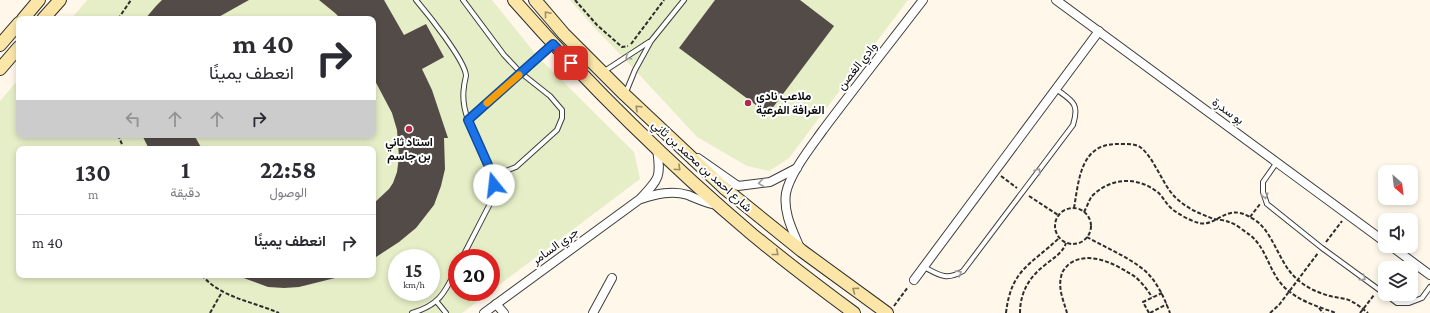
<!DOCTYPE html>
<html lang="ar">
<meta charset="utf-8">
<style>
:root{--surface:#fff;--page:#f2f2f3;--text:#2b2b33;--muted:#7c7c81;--line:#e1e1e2}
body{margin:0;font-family:"Crimson Pro",Vazirmatn,serif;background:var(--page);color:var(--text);direction:rtl;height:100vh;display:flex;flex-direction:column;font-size:15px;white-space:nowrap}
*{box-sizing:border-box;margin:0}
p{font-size:13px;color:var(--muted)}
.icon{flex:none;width:22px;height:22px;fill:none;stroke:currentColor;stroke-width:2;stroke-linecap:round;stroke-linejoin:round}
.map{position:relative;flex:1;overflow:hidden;direction:ltr}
.drawer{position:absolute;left:16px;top:146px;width:360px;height:132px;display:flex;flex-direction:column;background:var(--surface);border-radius:8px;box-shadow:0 2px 6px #0003;direction:rtl}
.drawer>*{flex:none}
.top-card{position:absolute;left:16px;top:16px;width:360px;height:122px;border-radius:8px;box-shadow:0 2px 6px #0003;direction:rtl;background:#fff;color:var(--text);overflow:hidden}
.needle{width:26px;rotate:152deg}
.controls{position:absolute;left:1378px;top:165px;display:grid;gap:8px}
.controls a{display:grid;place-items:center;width:40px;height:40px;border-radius:8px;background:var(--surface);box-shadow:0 2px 6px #0003;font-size:20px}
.speed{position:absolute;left:388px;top:249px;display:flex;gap:8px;font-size:20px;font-weight:700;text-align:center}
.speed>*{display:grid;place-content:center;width:52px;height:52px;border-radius:50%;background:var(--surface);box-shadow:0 2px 6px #0003;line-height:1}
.speed small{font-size:10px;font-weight:400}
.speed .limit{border:6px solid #d22;background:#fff;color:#111}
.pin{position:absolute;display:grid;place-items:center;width:34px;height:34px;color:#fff;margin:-17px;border-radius:8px;box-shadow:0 2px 6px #0006}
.me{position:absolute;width:44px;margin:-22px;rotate:344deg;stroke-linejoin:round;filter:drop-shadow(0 0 3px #0008)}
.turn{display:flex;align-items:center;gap:14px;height:84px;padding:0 16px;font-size:18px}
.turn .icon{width:52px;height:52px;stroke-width:2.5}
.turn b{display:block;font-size:28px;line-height:34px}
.lanes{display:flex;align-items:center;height:38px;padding:0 16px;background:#0003;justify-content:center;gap:20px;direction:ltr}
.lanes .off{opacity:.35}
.eta{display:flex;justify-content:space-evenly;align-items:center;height:68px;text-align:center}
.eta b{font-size:24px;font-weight:700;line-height:28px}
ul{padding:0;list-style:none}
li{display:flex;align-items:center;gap:12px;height:56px;padding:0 16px;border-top:1px solid var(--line)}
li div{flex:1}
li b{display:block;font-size:15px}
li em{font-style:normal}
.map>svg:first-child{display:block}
.pitch{fill:#e6eec7;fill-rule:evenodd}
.building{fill:#534b48}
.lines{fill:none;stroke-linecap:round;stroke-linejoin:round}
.lane-casing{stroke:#3e3e3e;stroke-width:6}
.street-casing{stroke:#3e3e3e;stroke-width:10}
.secondary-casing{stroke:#2d2d2d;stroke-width:14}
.path{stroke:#2d2d2d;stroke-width:2;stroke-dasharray:4 2;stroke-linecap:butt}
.lane{stroke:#fff;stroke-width:4}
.street{stroke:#fff;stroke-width:8}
.secondary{stroke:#fbe6a8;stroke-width:12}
.oneway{stroke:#9b8e69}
.oneway2{stroke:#9d9d9d}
.route-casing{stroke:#114b97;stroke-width:10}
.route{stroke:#1a73e8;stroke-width:7}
.slow{stroke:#f59e0b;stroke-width:7}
.poi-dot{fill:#b32b45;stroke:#fff;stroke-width:1.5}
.labels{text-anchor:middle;stroke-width:4;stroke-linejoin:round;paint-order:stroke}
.street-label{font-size:12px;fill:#0b0b0b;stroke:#fff}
.poi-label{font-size:12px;font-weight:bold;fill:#0b0b0b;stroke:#fff;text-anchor:start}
</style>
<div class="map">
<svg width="1430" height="313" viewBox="0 0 1430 313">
<rect width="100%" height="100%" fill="#fef7ea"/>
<!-- pitch -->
<g class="pitch">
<path d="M87 0H492L538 57 634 152 640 179 491 291V258H457V292H490L462 313H0V101L19 79V135H373V19H71ZM19 149H373V275H19ZM397 258H431V292H397Z"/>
<path d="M570 0H908L789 158 769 171 747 166 697 137 635 70 593 26Z"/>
</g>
<!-- building -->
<g class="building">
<path d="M162 0H249L215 19H145L156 6Z"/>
<path d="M319 0H384L404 35 426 24 444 57 422 69 432 90 448 138H444L445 169 441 186 434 205 416 228 399 242 373 259V204L389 189 393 183 397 172 399 157 397 130 392 113 373 77V19H341L335 13Z"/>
<path d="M715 0H800L834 26 768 114 679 48Z"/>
<path d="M142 135H194L202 149H149Z"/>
<path d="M238 275H334L335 278 299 287 284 288 268 287 238 276Z"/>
</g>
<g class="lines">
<defs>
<g id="lane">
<path d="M416 0C427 13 464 59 466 75 466 78 464 83 464 87 462 99 464 109 468 120"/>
<path d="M463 0 504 55 521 73 550 96 562 110V118L557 130 516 167 493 176"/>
<path d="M603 72 649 42"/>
<path d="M626 92 635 70 651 41 684 0"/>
<path d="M1277 162 1263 182V192L1267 204 1322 248 1385 294"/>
<path d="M462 258 495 194 493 176 468 120 553 44"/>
<path d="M924 267C939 275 946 281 963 271L1073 125C1080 103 1072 101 1056 89"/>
<path d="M1385 294 1397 303H1409L1422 298 1430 287"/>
<path d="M437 302 446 313"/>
<path d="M412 313C440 305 445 292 457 268"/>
</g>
<g id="street">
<path d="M1056 0 1385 242"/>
<path d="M698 158 738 186 770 182 797 168"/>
<path d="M641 199C656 194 672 190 688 195 698 199 707 204 718 205"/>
<path d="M1391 246 1430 275"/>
<path d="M800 248C793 231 783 213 786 193 790 173 811 147 823 130 856 86 890 43 923 0"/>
<path d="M914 280 1099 31"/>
<path d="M496 304 504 313"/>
<path d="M484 313 640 199C660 178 661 177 657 149"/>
<path d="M593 313 612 278"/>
</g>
<g id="secondary">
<path d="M514 0C588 84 668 163 753 235 786 262 820 288 854 313"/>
<path d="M535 0 564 34 625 95 724 188 802 251 887 313"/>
<path d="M23 19 39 0"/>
<path d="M43 19 60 0"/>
<path d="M0 45 19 23"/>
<path d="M0 69 19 47"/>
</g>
</defs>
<!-- lane casing -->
<use href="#lane" class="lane-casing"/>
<!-- street casing -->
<use href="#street" class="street-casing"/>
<!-- secondary casing -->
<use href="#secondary" class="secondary-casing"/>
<!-- path -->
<g class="path">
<path d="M575 0 597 25 622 47 628 46"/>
<path d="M118 19 131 0"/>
<path d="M631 44 664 0"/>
<path d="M118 135 124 149"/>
<path d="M1001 176 1017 188"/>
<path d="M1029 196 1058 215"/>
<circle cx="1073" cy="226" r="18"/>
<path d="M1074 208C1079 180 1080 145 1116 144 1124 144 1134 143 1140 147 1154 157 1162 184 1175 197 1186 208 1200 214 1214 219 1219 220 1225 220 1229 222 1236 224 1244 231 1250 235 1265 247 1268 266 1279 281 1292 299 1316 306 1336 313"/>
<path d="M1084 212C1087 207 1089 200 1092 196 1110 178 1136 176 1156 191 1161 194 1164 200 1168 205 1174 212 1190 221 1199 223 1216 227 1226 204 1248 216 1252 218 1257 221 1260 224 1276 240 1280 265 1298 280 1307 288 1319 293 1330 296 1337 298 1345 298 1351 301 1357 304 1363 309 1368 313"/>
<path d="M1250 217 1260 204"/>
<path d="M1087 237C1106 248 1138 261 1151 277 1160 288 1165 300 1170 313"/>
<path d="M1326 242 1342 221"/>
<path d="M1395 268 1399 264"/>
<path d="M202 275C219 297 254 302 279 313"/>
<path d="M894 306 908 287"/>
<path d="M1319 308 1323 313"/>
<path d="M210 313 222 292"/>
<path d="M1006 313C1011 269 1031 265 1059 238"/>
<path d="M1020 313C1020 293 1029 277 1045 265 1053 258 1062 254 1066 243"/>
<path d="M1067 313C1064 302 1058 289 1061 277 1062 271 1065 268 1069 264 1087 251 1112 262 1129 273 1139 278 1146 288 1152 297"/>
<path d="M1149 313 1143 302 1162 293"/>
<path d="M1150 313 1167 304"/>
<path d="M1270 313 1279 305 1318 253"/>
<path d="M1360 313 1374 295"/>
</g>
<!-- lane -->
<use href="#lane" class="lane"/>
<!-- street -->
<use href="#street" class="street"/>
<!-- secondary -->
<use href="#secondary" class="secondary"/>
</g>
<!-- one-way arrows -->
<defs><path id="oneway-chevron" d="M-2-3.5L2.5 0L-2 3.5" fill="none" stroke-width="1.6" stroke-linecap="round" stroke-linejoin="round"/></defs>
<g class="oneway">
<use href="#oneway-chevron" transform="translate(547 14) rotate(-130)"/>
<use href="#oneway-chevron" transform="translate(638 108) rotate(-136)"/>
<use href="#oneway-chevron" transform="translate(678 168) rotate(43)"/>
<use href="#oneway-chevron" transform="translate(776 253) rotate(39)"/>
<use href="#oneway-chevron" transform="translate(855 290) rotate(-144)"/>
</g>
<g class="oneway2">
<use href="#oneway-chevron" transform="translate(628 57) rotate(146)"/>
<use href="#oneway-chevron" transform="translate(1038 171) rotate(-53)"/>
<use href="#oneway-chevron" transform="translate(761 183) rotate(172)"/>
<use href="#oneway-chevron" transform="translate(1265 196) rotate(75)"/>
<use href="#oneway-chevron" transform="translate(959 273) rotate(-32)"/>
<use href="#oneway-chevron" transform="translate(1363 278) rotate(36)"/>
</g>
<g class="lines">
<defs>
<path id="route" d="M494 185 493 176 468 120 553 44 571 63"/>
</defs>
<!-- route casing -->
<use href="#route" class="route-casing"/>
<!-- route -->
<use href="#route" class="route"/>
<!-- slow -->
<path class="slow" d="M487 103 519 75"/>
</g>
<!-- markers -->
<g class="poi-dot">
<circle cx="748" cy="103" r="4"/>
<circle cx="409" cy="129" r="4"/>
</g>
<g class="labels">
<!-- street labels -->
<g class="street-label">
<text transform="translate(857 66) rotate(-52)" y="4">وادي الغصن</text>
<text transform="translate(1228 111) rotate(36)" y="4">بو سدرة</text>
<text transform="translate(702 166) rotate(42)" y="4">شارع احمد بن محمد بن ثاني</text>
<text transform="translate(555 246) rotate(-36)" y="4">جري السامر</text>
</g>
<!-- poi labels -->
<g class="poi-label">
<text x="756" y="100">ملاعب نادي<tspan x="756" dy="14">الغرافة الفرعية</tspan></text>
<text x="409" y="146" text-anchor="middle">استاد ثاني<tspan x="409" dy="14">بن جاسم</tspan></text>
</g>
</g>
</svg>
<div class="controls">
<a><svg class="needle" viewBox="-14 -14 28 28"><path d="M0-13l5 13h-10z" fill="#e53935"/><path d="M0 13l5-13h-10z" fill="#7c7c81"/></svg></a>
<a><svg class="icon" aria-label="sound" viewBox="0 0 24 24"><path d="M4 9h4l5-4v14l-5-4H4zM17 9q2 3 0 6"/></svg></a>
<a><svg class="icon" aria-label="layers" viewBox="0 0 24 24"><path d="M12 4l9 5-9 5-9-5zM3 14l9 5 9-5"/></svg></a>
</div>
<div class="speed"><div>15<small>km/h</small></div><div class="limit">20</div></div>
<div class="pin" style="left:571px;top:63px;background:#d93025"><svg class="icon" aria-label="arrive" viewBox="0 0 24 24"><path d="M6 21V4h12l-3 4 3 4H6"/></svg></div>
<svg class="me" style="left:494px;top:185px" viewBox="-20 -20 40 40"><circle r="19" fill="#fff"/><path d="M0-13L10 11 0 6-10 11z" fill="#1a73e8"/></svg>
<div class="top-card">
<div class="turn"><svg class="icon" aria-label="right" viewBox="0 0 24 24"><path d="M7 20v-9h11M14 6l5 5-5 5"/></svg><div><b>40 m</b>انعطف يمينًا</div></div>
<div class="lanes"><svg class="icon off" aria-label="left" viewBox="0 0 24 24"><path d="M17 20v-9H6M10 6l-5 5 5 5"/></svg><svg class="icon off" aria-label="ahead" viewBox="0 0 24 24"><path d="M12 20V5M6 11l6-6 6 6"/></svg><svg class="icon off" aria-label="ahead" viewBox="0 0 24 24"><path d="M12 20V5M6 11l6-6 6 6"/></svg><svg class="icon" aria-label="right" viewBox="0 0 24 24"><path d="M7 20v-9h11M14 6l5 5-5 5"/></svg></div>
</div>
<section class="drawer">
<div class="eta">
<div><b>22:58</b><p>الوصول</p></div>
<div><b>1</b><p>دقيقة</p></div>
<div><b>130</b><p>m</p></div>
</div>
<ul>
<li><svg class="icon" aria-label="right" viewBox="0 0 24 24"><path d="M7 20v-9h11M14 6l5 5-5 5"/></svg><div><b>انعطف يمينًا</b></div><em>40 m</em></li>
</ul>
</section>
</div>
